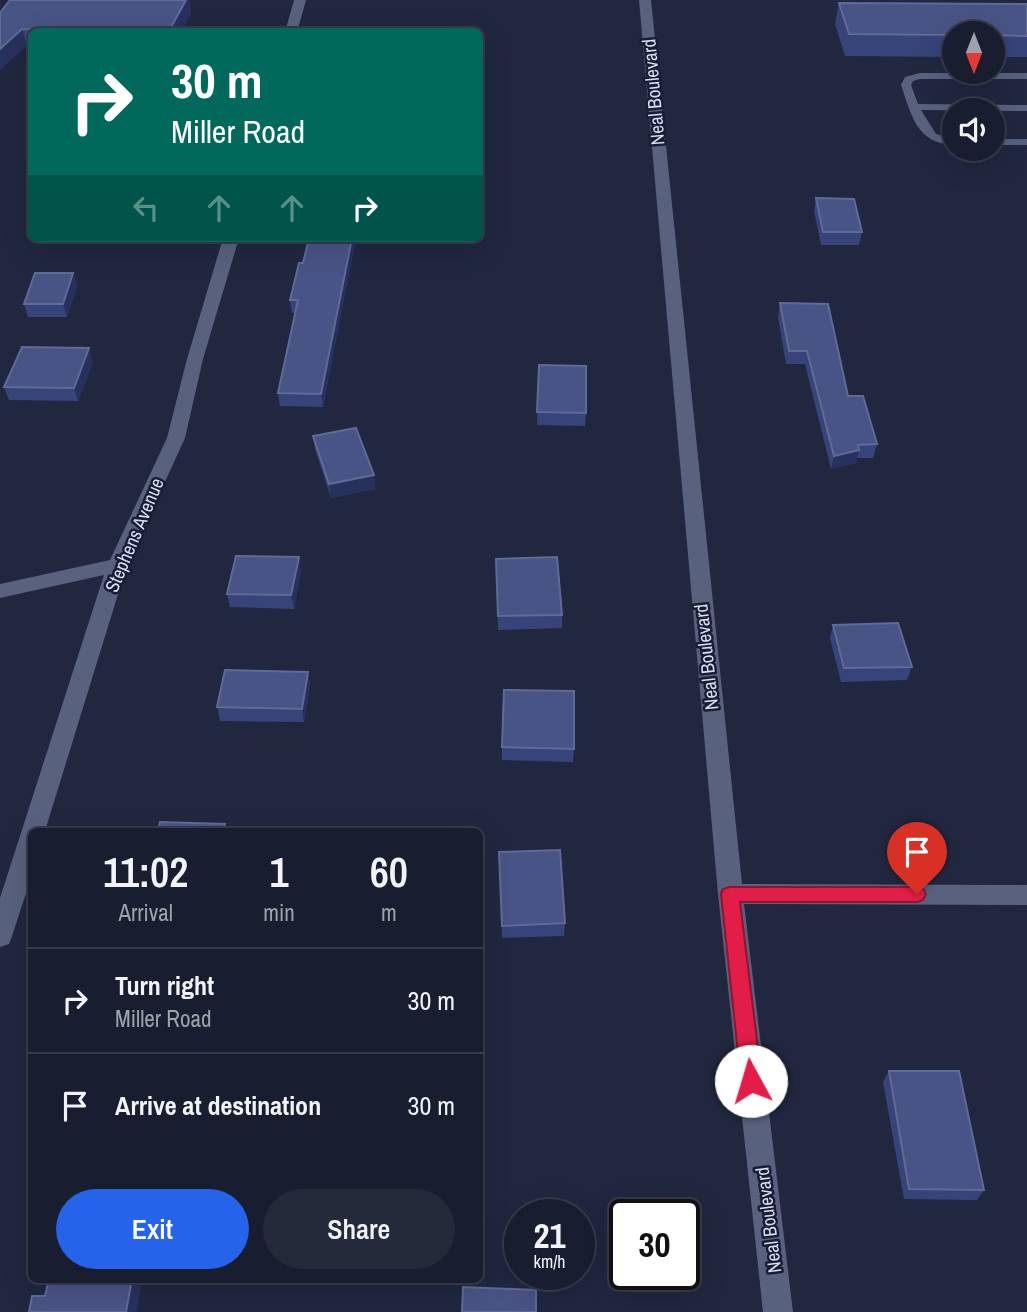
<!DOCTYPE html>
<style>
:root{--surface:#181d2f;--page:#252a3b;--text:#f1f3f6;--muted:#9fa2aa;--line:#363b4b;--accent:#2563eb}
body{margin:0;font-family:"Archivo Narrow",sans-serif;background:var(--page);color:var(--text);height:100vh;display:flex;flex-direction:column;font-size:26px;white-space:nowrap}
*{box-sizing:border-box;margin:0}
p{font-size:23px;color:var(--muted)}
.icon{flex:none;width:38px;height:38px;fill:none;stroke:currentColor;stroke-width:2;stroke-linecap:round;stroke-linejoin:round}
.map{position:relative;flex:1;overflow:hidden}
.sheet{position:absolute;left:28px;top:828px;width:455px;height:455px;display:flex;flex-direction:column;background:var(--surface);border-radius:10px;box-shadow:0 7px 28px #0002,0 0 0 2px var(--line)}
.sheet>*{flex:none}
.hud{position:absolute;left:28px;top:28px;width:455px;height:214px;border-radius:10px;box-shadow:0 7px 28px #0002,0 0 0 2px var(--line);background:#00695c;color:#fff;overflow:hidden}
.needle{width:46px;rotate:180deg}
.fabs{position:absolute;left:942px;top:21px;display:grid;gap:14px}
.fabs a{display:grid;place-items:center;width:63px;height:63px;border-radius:50%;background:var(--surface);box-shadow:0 7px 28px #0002,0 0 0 2px var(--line);font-size:35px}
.speed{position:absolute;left:504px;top:1199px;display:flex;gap:14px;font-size:35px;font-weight:700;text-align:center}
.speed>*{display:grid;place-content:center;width:91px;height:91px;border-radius:50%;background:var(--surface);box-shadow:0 7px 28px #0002,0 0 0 2px var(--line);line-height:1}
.speed small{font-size:18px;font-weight:400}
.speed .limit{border:4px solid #111;border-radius:10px;background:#fff;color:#111}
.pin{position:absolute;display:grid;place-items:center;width:60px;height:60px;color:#fff;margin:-72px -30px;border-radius:50% 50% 50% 0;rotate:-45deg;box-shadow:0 0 7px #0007}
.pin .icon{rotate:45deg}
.me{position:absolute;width:77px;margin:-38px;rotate:354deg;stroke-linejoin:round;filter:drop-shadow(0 0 5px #0008)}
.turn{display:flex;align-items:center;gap:24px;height:147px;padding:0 28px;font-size:32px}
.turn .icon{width:91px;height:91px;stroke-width:2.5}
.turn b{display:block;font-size:49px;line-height:60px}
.lanes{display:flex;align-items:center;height:66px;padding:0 28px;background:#0003;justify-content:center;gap:35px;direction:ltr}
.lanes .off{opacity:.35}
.eta{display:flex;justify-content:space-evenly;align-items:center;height:119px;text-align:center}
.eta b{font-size:42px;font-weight:600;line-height:49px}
.action{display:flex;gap:14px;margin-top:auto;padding:14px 28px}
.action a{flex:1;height:80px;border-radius:42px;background:var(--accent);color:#fff;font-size:28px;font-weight:600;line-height:80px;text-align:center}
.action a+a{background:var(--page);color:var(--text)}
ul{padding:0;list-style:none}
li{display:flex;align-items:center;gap:21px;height:105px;padding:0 28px;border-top:2px solid var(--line)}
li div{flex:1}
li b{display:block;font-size:26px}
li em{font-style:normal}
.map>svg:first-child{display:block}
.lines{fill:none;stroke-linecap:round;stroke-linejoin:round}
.lane{fill:#58617d;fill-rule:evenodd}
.street{fill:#58617d;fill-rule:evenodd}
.wall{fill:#37447a}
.shaded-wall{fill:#27315d}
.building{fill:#495486;stroke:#5f6a97;stroke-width:2}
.route{fill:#e11d48;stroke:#92132f;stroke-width:2}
.labels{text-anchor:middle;stroke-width:5;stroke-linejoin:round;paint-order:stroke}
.street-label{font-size:19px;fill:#d9dfef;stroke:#171d35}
</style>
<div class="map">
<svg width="1027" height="1312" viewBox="0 0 1027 1312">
<rect width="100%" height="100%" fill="#20273f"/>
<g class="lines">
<!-- lane -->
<g class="lane">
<path d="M920 73H1027V79H920L913 81 911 85 918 104 1027 105V111L921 110 936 134 954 139V145C916 143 912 116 901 85L905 77Z"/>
<rect x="992" y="139" width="35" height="6"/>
</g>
<!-- street -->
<g class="street">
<path d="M294 0H306L297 32H285Z"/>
<path d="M639 0H651L742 884 1027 885V905L744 904 793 1312H763L718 894Z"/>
<path d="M223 238H239L203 359 185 438 127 565 45 831H32V875L12 936 9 944 0 947V898L104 575 0 598V584L110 560 167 438 187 359Z"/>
</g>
</g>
<!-- wall -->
<g class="wall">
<path d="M10 0H189L191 13 181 32H32V46L27 45 0 70V13Z"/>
<path d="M839 3 1027 4V57H992V33H954V57L845 56 835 24Z"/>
<path d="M816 198 862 232 859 245H821L814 211Z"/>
<path d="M68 238H128V241L69 244Z"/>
<path d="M309 238H376L375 242H355L323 407 280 406 278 393 295 313H292L290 300 303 263Z"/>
<path d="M73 273 77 286 67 317H28L24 304Z"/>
<path d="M780 303 848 396 877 444 873 458H857L856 463 831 469 805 364H786L778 317Z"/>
<path d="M93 362 78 401 9 400 4 387Z"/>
<path d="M539 365 586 413 585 426 537 425Z"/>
<path d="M313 436 374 475 375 489 331 498 315 449Z"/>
<path d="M496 559 562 615V628L498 630Z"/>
<path d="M301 571 294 609 230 607 227 594Z"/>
<path d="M833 625 912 667 907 680 841 682 830 638Z"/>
<path d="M308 672 310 686 304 722 220 721 217 707Z"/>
<path d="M502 747 574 749 573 762 502 760Z"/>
<path d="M499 852 565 923 564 936 502 938Z"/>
<path d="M889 1071 984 1190 977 1200 904 1199 883 1082Z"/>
</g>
<!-- shaded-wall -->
<g class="shaded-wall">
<path d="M186 0H189L191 13 181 32H169Z"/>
<path d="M22 29 27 45 0 70V49Z"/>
<path d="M352 238H355V242L323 407 321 394Z"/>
<path d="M73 273 77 286 67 317 63 304Z"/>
<path d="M89 348 93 362 78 401 74 388Z"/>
<path d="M859 450 856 463 831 469 834 456Z"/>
<path d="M374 475 375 489 331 498 329 484Z"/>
<path d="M299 557 301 571 294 609 291 595Z"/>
<path d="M308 672 310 686 304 722 302 709Z"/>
<path d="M132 1279H142L137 1312H126Z"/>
</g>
<!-- building -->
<g class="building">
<path d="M10 0H186L169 31 97 32 22 29 0 49V13Z"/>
<path d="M839 3 1027 4V36L992 35V33H954V35L849 34Z"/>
<path d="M816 198 854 199 862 232H823Z"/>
<path d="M309 238H352L321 394 278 393 298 300H290L299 263H303Z"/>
<path d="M35 273H73L63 304H24Z"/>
<path d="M780 303 828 304 848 396H863L877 444 858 445 859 450 834 456 807 351H789Z"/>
<path d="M22 347 89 348 74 388 4 387Z"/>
<path d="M539 365 586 366V413L537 412Z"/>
<path d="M356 428 374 475 329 484 313 436Z"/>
<path d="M236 556 299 557 291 595 227 594Z"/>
<path d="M557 557 562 615 498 616 496 559Z"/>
<path d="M898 623 912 667 844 668 833 625Z"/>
<path d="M225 670 308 672 302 709 217 707Z"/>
<path d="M504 690 574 691V749L502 747Z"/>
<path d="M160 822 225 824 223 831H158Z"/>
<path d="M560 850 565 923 502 926 499 852Z"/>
<path d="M889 1071H959L984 1190 909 1189Z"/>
<path d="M49 1279H132L126 1312H29L32 1296H45Z"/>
<path d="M463 1287 536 1290V1312H462Z"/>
</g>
<!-- route -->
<path class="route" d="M730 887H917L923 889 926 894 923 900 917 902H740L762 1081 759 1088 751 1091 744 1088 741 1081 721 894 723 889Z"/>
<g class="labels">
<!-- street labels -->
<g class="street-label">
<text transform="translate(653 92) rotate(-95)" y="7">Neal Boulevard</text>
<text transform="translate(134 535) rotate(-67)" y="7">Stephens Avenue</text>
<text transform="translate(706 657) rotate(-96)" y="7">Neal Boulevard</text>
<text transform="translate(768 1220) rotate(-97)" y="7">Neal Boulevard</text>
</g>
</g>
</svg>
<div class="fabs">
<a><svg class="needle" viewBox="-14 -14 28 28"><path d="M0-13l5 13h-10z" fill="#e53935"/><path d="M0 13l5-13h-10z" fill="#9fa2aa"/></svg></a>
<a><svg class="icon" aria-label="sound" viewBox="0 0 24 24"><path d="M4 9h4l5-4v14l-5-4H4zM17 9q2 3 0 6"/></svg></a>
</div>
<div class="speed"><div>21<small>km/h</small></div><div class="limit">30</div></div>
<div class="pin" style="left:917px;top:894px;background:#d93025"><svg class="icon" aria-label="arrive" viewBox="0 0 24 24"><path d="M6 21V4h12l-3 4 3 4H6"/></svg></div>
<svg class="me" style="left:751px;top:1081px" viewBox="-20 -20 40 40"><circle r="19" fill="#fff"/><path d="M0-13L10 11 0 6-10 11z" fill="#e11d48"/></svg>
<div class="hud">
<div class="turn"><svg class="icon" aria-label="right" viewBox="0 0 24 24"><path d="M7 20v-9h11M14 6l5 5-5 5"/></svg><div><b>30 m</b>Miller Road</div></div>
<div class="lanes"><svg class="icon off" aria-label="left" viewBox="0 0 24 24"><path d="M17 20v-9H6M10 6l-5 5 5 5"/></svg><svg class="icon off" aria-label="ahead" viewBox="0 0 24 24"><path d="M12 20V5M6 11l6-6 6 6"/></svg><svg class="icon off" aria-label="ahead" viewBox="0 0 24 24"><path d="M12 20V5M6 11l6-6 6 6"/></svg><svg class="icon" aria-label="right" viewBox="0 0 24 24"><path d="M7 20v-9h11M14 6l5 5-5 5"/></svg></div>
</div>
<section class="sheet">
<div class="eta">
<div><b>11:02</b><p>Arrival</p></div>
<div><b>1</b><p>min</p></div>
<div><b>60</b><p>m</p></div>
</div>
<ul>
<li><svg class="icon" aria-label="right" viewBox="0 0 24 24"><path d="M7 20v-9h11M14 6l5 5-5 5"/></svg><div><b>Turn right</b><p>Miller Road</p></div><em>30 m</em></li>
<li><svg class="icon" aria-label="arrive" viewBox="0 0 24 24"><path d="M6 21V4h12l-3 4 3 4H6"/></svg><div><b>Arrive at destination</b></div><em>30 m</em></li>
</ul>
<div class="action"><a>Exit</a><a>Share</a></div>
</section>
</div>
